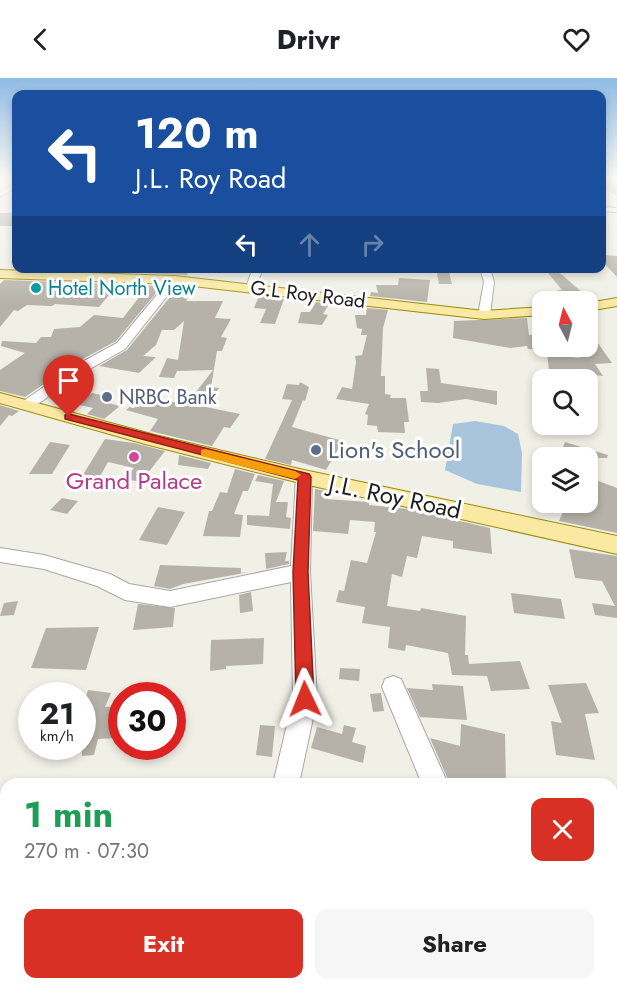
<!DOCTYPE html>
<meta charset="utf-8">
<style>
:root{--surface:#fff;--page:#f6f6f6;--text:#202124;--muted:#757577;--accent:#d93025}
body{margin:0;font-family:Jost,sans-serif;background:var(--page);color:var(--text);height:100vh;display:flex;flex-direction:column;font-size:22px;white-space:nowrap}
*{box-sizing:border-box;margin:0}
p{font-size:20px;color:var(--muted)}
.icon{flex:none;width:33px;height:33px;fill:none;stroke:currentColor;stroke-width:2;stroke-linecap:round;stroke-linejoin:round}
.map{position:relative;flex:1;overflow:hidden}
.panel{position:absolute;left:0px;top:700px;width:618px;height:212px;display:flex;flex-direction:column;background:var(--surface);border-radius:18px 18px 0 0;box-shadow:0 3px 9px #0003}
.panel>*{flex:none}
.top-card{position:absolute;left:12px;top:12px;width:594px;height:183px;border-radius:12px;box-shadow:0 3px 9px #0003;background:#1a4fa0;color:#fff;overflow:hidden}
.needle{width:39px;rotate:353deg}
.buttons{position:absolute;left:532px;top:213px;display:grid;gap:12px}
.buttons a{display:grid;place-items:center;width:66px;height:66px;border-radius:12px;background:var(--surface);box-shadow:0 3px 9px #0003;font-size:30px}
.speed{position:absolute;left:18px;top:604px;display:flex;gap:12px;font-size:30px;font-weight:700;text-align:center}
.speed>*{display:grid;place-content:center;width:78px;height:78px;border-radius:50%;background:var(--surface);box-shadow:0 3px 9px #0003;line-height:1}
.speed small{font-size:15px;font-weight:400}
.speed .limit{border:9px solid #d22;background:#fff;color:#111}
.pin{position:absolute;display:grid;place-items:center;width:51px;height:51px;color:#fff;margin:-62px -26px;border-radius:50% 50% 50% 0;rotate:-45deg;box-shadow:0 0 6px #0007}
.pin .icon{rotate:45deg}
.me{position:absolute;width:66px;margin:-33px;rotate:358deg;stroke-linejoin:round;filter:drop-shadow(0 0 4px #0008)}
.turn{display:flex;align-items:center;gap:21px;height:126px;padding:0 24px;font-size:27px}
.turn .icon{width:78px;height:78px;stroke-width:2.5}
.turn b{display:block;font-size:42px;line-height:51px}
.lanes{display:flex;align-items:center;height:57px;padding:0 24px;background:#0003;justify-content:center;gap:30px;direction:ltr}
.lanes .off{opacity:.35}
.round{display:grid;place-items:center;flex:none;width:63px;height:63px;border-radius:12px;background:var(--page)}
.head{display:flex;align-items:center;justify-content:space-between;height:102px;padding:0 24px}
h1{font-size:36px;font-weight:700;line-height:45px;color:#1e9e55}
.button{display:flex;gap:12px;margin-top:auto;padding:12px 24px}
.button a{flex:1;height:69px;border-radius:12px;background:var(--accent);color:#fff;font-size:24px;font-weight:700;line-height:69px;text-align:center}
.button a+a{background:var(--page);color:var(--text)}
header{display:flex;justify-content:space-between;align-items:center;height:78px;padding:0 24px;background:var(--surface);font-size:27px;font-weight:700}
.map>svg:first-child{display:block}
.water{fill:#a9c5dd}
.building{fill:#b6b2a9}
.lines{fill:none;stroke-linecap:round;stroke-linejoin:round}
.minor-casing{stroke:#a7a7a7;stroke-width:2}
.major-casing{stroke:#9a8b03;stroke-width:2}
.minor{fill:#fff;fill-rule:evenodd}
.major{fill:#fae9a3;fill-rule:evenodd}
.route{fill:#d93025;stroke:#8d1f18;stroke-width:1.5}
.slow{fill:#f59e0b}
.culture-dot{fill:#0f9aa8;stroke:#fff;stroke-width:2}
.service-dot{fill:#5c6f8a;stroke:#fff;stroke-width:2}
.hotel-dot{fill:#d1479c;stroke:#fff;stroke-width:2}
.labels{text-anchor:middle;stroke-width:6;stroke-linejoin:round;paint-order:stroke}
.far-culture-label{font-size:20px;fill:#0d838f;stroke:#fff;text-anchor:start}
.far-street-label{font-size:20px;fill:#202020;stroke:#fff}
.far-service-label{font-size:20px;fill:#4e5e75;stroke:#fff;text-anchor:start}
.service-label{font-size:24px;fill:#4e5e75;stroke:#fff;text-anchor:start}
.hotel-label{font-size:24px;fill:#b23c85;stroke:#fff}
.street-label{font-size:24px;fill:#202020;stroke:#fff}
</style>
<header><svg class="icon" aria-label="back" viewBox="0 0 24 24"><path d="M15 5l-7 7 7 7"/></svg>Drivr<svg class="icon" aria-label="heart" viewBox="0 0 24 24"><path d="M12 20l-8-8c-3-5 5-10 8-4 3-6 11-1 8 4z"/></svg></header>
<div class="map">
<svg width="617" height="911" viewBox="0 0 617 911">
<rect width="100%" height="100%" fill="#f1f0e7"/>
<!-- water -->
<path class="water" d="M475 343 504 348 518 356 522 375 521 414 477 406 445 392 453 346Z"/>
<!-- building -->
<g class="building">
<path d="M602 99H617V118L602 109Z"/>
<rect x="0" y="135" width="16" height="13"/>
<path d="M602 177 617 178V199L602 183Z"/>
<path d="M94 190H189L187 197 93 193Z"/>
<path d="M436 190H448L452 206H439Z"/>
<path d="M544 190H554L590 221 569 223 558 212H562Z"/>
<path d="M399 200 430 202 427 224 370 218 371 214 378 215 376 207H398Z"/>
<path d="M4 202 162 208 116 263 70 288 25 319 0 313V292L25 275 1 268 2 263 36 265 41 259H51L54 251 80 249 94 237 123 240 140 218 110 216 99 229 55 226 52 228 27 227 18 233 14 232 0 249V206Z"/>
<path d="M178 209H184L181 219 188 220 186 223H223L215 240 231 241 221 259 227 260 222 273H217L211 309 219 310 206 329 240 336 230 350 224 349 212 368 150 353 158 341 126 332 144 317 186 327 213 292 177 293 174 300 159 299 167 280 178 282 184 243 174 252H162L156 267 143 278 156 279 139 295 99 288 127 272Z"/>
<path d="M259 218 284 221 275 246 260 245 266 231 254 230Z"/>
<path d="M316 224 329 226 323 236 328 237 322 247 298 245 301 234H310Z"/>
<path d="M367 230 388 232 383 250 381 298H385V316L391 317 390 320H406L409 344H404L405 355 378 354 377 348 367 347 368 337 365 336 369 326 336 321 342 309 352 311 356 284 355 278 362 277 367 257H361L362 251 357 250 355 237H366Z"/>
<path d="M527 240 529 257 542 256 543 268H550L552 272 528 271 527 268 510 270 453 260 454 243Z"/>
<path d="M588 251 612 285 595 286 603 298 549 292 547 276 580 280 578 276H588Z"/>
<path d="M426 290 439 291 441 305 497 313V327L466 321 438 325 421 324 420 313H428Z"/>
<path d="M300 304 309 309 305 323 303 322 292 349 343 363 326 392 292 382 291 387 265 381 292 322 282 321 287 306 299 307Z"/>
<path d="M71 306 93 310 82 320 57 315Z"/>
<path d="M92 315 110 319 105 324 120 328 104 341 87 336 93 330 79 327Z"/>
<path d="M0 327 19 333 12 338 9 337 0 348Z"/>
<path d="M105 361 134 365 165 373 141 404 125 401 134 390 108 384 98 402 81 400Z"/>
<path d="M50 364 70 367 52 396H29Z"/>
<path d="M565 364 608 377 607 380H568L560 377Z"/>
<path d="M179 377 211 385 208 391 178 387Z"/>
<path d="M235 391 255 396 248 413H243L234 436 243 437 240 459 203 458 209 433H212L220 414 227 415Z"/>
<path d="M258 397 284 403 276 424H288L286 439 291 440 290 451 247 447V437L269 438 273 406 255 403Z"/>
<path d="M588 399 617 410V455L559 443 567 424H588Z"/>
<path d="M315 411 327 413 325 421 369 424V427L408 431 490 450 492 476 453 470V463L422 458 417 480 407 478 402 499 392 496 387 528 420 533 421 530 466 538 465 577H468L469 586 520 583 530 611 491 613 487 598 452 597 448 575 406 567 405 573 388 570 390 549 362 545 365 529 336 524 339 512 344 513 351 482 367 485 376 454H374L375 444 350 442 348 456 313 453Z"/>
<path d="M62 420 78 423 67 436 50 432Z"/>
<path d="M158 429 185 434 167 467 139 462Z"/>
<path d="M569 471 617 478V540L595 537 592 525 615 528 602 503 575 500Z"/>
<path d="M287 474 285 483H289V486L266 491 265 475Z"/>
<path d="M160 487 241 490V495L250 494 183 506 170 511 154 508Z"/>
<path d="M251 514 253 533 240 535 239 517Z"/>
<path d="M511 515 561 521 565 541 514 535Z"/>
<path d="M18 523 14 537 0 538 4 525Z"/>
<path d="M138 526 175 530 173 549 133 552Z"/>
<path d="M99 549 86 592 31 590 46 550Z"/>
<path d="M264 560 263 586 226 588V591L210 593 211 562Z"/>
<path d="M340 590 360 591 359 603 339 601Z"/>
<path d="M586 605 599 635 585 636 595 682 556 677 551 643 562 645 548 607Z"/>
<path d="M432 606 463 608 467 642 420 639 407 610 433 612Z"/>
<path d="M88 612 111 615 105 629 122 628V636L117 660 98 661 94 677 82 678V632Z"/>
<path d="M381 615 384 633 373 634 370 616Z"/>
<path d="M461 646 505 656 506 706H450L430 660 460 668Z"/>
<path d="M260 647 275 648 272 679 256 677Z"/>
<path d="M344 647 356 650 352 664 366 668 363 685 311 670 317 649 342 656Z"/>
</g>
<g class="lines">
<defs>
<g id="minor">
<path d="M16 104V109L0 119V114Z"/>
<path d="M602 129 617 130V134L602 133Z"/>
<path d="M253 190H263L256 209 251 212 246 209Z"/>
<path d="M480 190H490L494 204 490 237 484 240 478 237 484 204Z"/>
<path d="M171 200 180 202 125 271 81 296 32 330H22L20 327 22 324 71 290 117 265Z"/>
<path d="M304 394 310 395 312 399 310 494 317 621 299 706H273L293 621 291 504 170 529 125 522 97 508 44 491 0 484V470L44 477 110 496 129 506 170 513 291 488 296 399 298 395Z"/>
<path d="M393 598 401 601 448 706H422L382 609 385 601Z"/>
<path d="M220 906H252L251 911H219Z"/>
<rect x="474" y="906" width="32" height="5"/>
</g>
<g id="major">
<path d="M0 192 175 198 484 233 543 229V237L484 241 175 206 0 200Z"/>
<path d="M617 220V228L588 233V225Z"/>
<path d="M0 315 155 357 304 392 617 458V476L304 406 145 366 0 325Z"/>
</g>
</defs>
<!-- minor casing -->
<use href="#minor" class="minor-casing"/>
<!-- major casing -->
<use href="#major" class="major-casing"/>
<!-- minor -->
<use href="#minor" class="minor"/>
<!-- major -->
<use href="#major" class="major"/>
</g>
<!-- sky -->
<linearGradient id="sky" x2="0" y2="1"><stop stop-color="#8fbbe4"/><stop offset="0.44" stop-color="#f9f8f4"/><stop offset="1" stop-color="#f9f8f4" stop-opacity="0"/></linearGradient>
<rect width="617" height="227" fill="url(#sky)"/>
<!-- route -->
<path class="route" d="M69 336 309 396 311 399 308 494 314 621 311 627 305 629 299 627 296 621 293 494 298 402 65 341V337Z"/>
<!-- slow -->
<path class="slow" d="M205 371 295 393 301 397 295 401 201 378V372Z"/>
<!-- markers -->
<circle class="culture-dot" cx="36" cy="210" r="6"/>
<g class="service-dot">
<circle cx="107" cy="319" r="6"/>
<circle cx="316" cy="372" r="6"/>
</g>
<circle class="hotel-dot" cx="134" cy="379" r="6"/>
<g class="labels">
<!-- far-culture labels -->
<g class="far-culture-label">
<text x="48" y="217">Hotel North View</text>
</g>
<!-- far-street labels -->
<g class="far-street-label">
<text transform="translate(308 216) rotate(7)" y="7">G.L Roy Road</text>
</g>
<!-- far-service labels -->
<g class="far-service-label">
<text x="119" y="326">NRBC Bank</text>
</g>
<!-- service labels -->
<g class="service-label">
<text x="328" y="380">Lion's School</text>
</g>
<!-- hotel labels -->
<g class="hotel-label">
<text x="134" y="411">Grand Palace</text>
</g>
<!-- street labels -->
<g class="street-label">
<text transform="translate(395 419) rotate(12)" y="8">J.L. Roy Road</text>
</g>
</g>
</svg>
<div class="buttons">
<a><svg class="needle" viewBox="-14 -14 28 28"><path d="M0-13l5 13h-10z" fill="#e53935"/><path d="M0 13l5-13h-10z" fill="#757577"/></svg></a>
<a><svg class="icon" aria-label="search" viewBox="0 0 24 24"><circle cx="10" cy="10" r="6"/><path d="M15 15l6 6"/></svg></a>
<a><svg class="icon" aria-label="layers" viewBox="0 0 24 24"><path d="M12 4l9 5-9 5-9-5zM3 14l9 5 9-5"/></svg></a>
</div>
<div class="speed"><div>21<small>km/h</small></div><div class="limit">30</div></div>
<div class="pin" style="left:69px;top:339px;background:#d93025"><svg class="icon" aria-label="arrive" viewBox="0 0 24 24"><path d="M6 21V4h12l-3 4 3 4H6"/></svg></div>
<svg class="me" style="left:305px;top:621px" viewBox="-20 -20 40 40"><path d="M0-17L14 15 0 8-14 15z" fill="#d93025" stroke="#fff" stroke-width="4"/></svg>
<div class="top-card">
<div class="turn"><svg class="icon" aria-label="left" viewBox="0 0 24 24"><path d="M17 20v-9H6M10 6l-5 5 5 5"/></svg><div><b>120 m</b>J.L. Roy Road</div></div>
<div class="lanes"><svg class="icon" aria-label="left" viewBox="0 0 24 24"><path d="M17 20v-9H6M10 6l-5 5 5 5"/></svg><svg class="icon off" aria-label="ahead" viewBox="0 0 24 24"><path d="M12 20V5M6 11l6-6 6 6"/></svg><svg class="icon off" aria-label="right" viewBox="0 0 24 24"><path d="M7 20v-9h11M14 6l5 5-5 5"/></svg></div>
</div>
<section class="panel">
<div class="head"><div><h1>1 min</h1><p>270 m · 07:30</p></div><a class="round" style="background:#d93025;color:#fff"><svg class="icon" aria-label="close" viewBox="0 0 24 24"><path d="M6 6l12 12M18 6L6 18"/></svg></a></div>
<div class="button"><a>Exit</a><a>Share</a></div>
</section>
</div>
